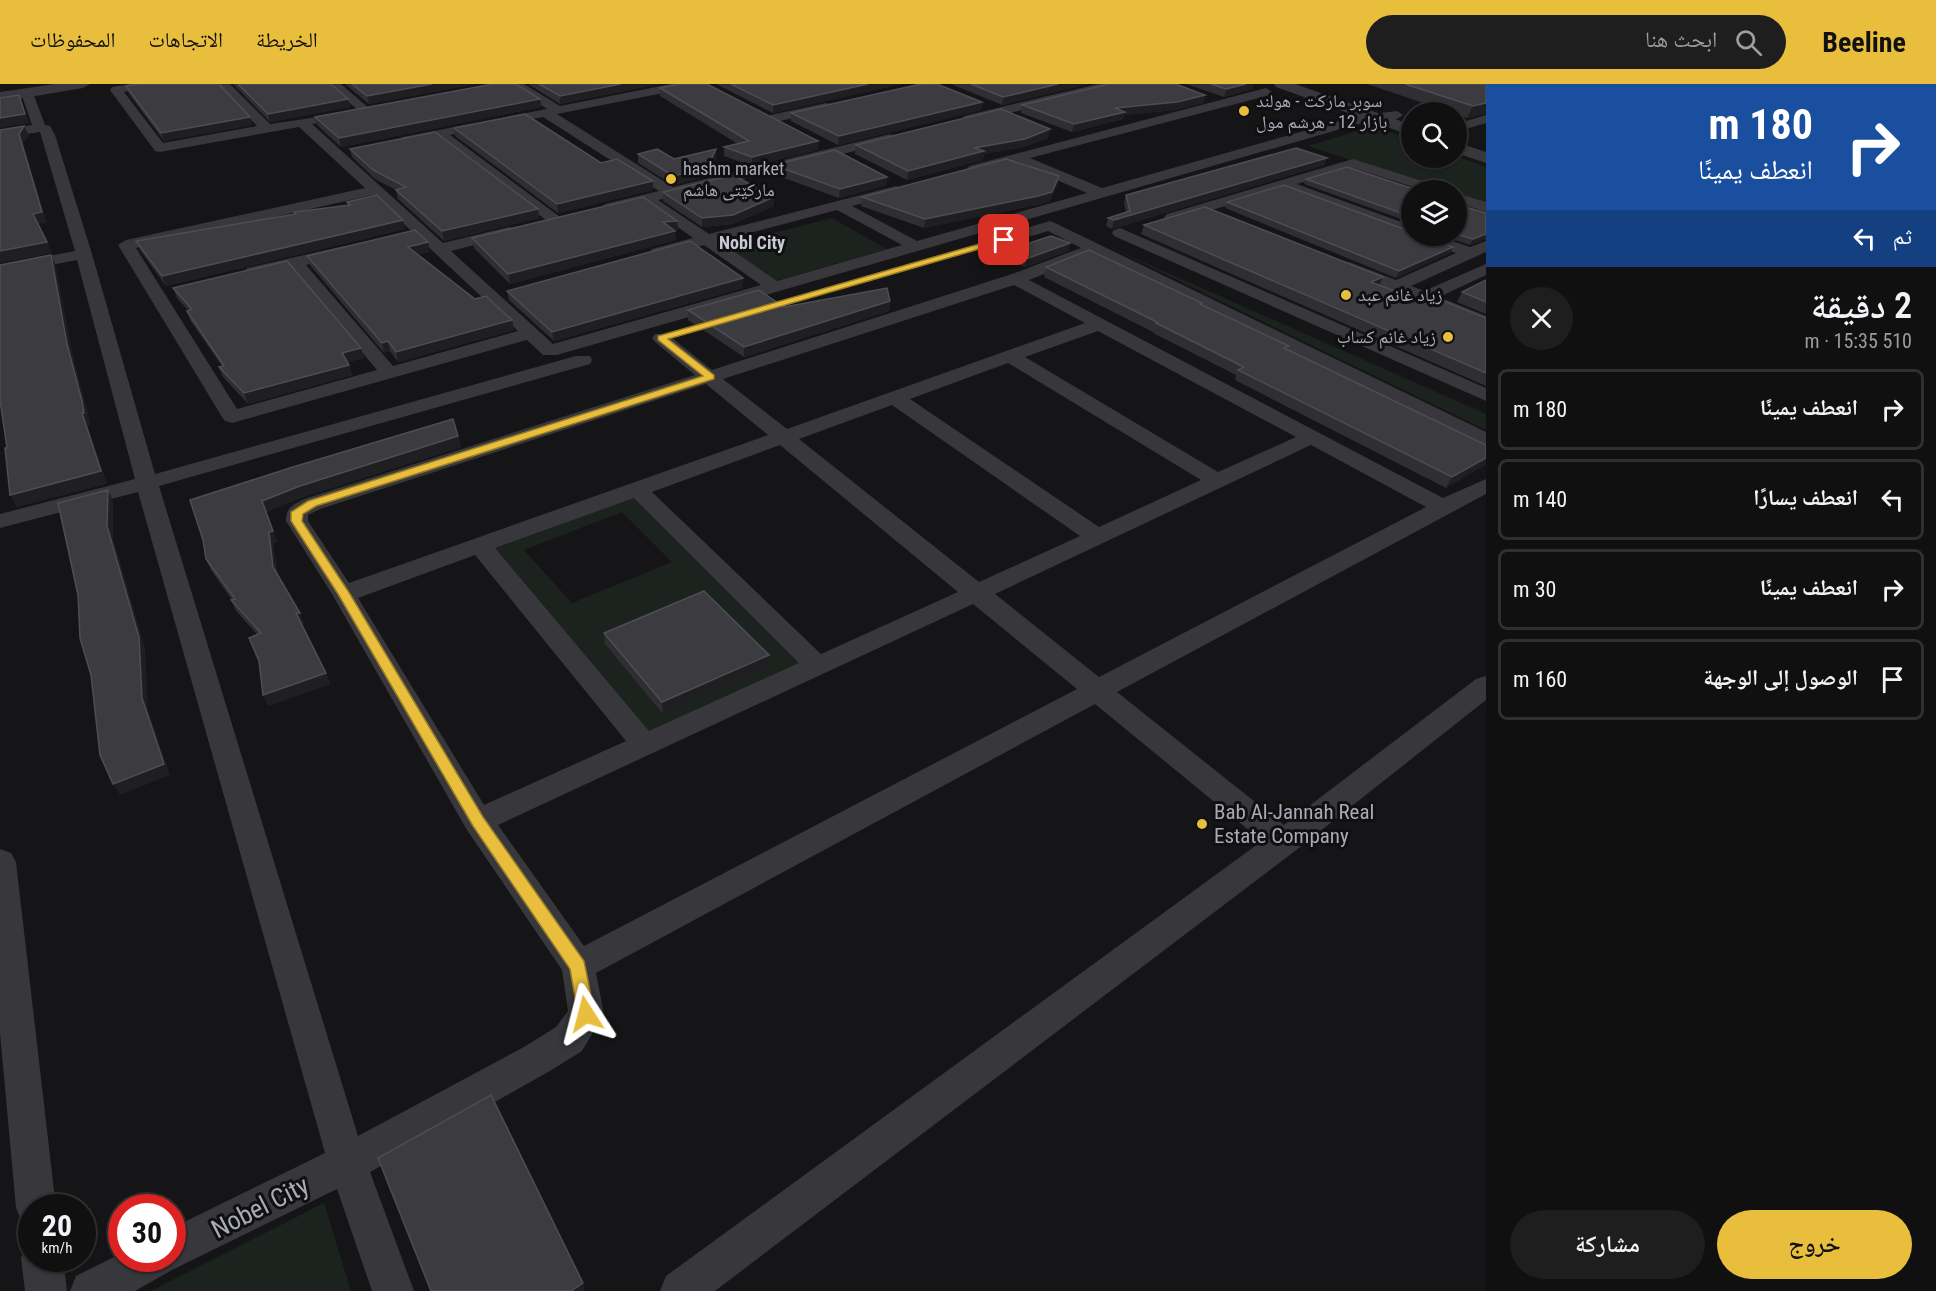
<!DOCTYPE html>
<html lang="ar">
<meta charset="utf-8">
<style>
:root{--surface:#101011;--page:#1e1e1f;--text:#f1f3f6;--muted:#9c9d9f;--line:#303031;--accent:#e9be3c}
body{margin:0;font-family:"Roboto Condensed","Noto Naskh Arabic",sans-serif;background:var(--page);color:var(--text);direction:rtl;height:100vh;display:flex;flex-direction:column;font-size:22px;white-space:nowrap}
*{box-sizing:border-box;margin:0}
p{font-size:20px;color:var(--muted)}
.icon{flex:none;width:33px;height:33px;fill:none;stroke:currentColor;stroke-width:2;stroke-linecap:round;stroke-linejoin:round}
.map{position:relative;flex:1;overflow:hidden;direction:ltr}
.panel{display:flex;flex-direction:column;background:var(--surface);width:450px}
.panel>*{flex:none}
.top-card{background:#1a4fa0;color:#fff;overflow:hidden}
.buttons{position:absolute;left:1401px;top:18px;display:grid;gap:12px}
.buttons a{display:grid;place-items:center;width:66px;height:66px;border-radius:50%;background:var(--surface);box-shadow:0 2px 4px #0004,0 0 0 2px var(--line);font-size:30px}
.speed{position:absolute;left:18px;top:1110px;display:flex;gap:12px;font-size:30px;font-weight:700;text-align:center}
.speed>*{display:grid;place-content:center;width:78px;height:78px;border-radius:50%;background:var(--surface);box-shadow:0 2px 4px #0004,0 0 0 2px var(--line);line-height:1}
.speed small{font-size:15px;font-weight:400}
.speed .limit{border:9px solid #d22;background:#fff;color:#111}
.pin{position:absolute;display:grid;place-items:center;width:51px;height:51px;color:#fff;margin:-26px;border-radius:12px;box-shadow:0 3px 9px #0006}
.me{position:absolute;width:66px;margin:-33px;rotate:351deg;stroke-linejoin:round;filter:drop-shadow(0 0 4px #0008)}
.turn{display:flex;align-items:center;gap:21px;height:126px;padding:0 24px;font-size:27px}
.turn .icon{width:78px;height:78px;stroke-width:2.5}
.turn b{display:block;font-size:42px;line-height:51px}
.then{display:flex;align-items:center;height:57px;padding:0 24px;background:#0003;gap:12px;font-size:22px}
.round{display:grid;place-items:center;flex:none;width:63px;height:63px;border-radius:32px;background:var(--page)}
.headline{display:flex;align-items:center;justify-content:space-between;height:102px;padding:0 24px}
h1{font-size:36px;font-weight:600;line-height:45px}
.button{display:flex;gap:12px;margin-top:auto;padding:12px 24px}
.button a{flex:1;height:69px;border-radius:36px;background:var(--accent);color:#111;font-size:24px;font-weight:600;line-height:69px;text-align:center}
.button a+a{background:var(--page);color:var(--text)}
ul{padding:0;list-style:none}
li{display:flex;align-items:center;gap:18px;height:81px;margin:0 12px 9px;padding:0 12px;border:3px solid var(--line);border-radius:9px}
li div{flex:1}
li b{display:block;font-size:22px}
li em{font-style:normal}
header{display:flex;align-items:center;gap:36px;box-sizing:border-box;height:84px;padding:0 30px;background:var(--accent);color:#111}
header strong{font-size:28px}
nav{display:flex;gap:33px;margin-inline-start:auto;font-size:21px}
.search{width:420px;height:54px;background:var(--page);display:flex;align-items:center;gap:15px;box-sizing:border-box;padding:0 21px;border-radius:33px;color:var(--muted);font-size:22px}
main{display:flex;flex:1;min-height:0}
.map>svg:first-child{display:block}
.green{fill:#1c221d;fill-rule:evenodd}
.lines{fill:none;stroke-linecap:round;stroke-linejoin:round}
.minor{fill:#37373c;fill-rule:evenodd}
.tertiary{fill:#37373c;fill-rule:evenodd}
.wall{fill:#2f2e32}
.shaded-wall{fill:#1f1f21}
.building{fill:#3c3c40;stroke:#4d4d53;stroke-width:1.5}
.route{fill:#e9be3c;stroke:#977c27;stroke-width:1.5}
.poi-dot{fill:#e9be3c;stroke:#101012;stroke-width:2}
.labels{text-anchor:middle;stroke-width:6;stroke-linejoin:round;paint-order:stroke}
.far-poi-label{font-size:18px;fill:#a8abb6;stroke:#101012;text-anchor:start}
.far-neighbourhood-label{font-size:18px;font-weight:bold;fill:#c9cad3;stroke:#101012}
.poi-label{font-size:21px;fill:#a8abb6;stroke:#101012;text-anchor:start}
.near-street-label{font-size:26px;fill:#a8abb6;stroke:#101012}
</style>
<header>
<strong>Beeline</strong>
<div class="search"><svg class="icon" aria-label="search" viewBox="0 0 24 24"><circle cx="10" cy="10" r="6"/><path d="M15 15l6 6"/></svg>ابحث هنا</div>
<nav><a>الخريطة</a><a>الاتجاهات</a><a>المحفوظات</a></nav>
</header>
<main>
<section class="panel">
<div class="top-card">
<div class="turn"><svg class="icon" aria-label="right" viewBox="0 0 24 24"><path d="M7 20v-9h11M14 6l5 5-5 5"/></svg><div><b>180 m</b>انعطف يمينًا</div></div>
<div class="then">ثم<svg class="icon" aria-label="left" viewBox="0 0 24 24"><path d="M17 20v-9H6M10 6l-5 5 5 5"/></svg></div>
</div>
<div class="headline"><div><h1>2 دقيقة</h1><p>510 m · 15:35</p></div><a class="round"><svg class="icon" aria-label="close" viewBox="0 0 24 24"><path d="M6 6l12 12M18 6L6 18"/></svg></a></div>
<ul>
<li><svg class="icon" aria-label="right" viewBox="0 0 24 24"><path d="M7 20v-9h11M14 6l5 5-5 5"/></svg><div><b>انعطف يمينًا</b></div><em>180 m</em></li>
<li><svg class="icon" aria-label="left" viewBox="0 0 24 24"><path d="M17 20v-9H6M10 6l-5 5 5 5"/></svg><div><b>انعطف يسارًا</b></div><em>140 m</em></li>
<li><svg class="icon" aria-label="right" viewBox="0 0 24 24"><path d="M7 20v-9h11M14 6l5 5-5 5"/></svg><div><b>انعطف يمينًا</b></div><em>30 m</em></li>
<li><svg class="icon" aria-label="arrive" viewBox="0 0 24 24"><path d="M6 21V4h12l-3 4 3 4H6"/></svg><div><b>الوصول إلى الوجهة</b></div><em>160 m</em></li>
</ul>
<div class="button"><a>خروج</a><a>مشاركة</a></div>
</section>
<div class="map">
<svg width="1486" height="1207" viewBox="0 0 1486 1207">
<rect width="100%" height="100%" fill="#151517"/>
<!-- green -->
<g class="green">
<path d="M1373 42 1411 56 1412 74 1457 72 1486 83V121L1457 111 1456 106H1442L1308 62Z"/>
<path d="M832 134 887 165 775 197 723 162Z"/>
<path d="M1107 162 1486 330V346Z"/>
<path d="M637 405 817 581 646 662 480 462ZM622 428 672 478 572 519 524 466Z"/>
<path d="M324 1119 351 1207H151Z"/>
</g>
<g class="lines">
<!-- minor -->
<g class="minor">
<path d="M130 0H158L152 4 124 8 163 59 257 42 217 0H230L270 40 325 32 326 35 325 38 312 40 443 159 509 143 515 145 517 148 515 151 451 167 553 260 761 201 704 161 658 173 652 171 650 168 652 165 693 154 644 119 610 128 602 123 605 120 659 107 543 33 450 51 560 133 563 136 555 141 550 139 437 54 403 61 396 57 403 53 547 25 510 0H524L560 22 671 0H695L689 4 557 30 673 103 890 50 897 54 895 57 658 116 709 150 896 102 903 106 901 109 852 122 917 157 1087 109 1015 78 974 89 969 88 967 85 969 82 1266 4 1272 8 1270 11 1030 74 1102 104 1357 32 1397 27 1403 31 1397 35 1358 40 557 271H543L527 256 232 339 225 337 222 333 118 161 126 156 365 104 299 43 160 68 155 67 110 6 112 3ZM373 111 518 247 393 282 306 181 350 170 352 167 350 164 344 162 247 184 245 188 247 192 253 193 291 184 377 286 237 325 136 164ZM837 126 902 161 777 197 719 157Z"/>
<path d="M328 0H341L371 26 365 30 361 29Z"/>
<path d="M1098 0H1119L1117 3 969 39 963 35 964 32Z"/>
<path d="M27 5 33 9 45 41 50 42 55 51 92 170 155 390 576 272H590L592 276 590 280 159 402 358 1052 524 963 556 943 568 927 562 886 467 746 332 510 286 437C286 423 293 421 304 415L695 291 655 258 652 254 655 250H667L712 286 1009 191 1081 164 1048 147 1015 157 1007 152 1009 149 1050 137 1055 139 1486 348V362L1479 360 1093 171 1029 196 1443 414 1486 395V410L1117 608 1284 741 1476 595 1486 592V616L1295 767 715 1207H660L666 1192 1262 757 1095 620 596 889 604 930 582 967 550 987 370 1088 414 1207H372L337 1105 172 1186 135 1207H70L76 1192 122 1169V1174H172V1144L325 1069 138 408 0 444V430L135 395 77 176 0 191V181L75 167 40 48 0 54V46L32 41 21 9ZM1014 201 1085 239 787 345 723 295ZM1098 247 1296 353 1218 388 1025 273ZM1008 279 1201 396 1099 443 910 315ZM706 300 768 351 349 499 308 437V431L320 425ZM892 321 1080 452 979 498 799 355ZM780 361 958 508 821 570 652 408ZM1311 361 1426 423 1099 593 995 510ZM634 414 799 579 649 647 495 464ZM475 471 626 657 484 721 358 514ZM973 520 1077 605 584 862 498 741Z"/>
<path d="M826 19 830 20 832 23 830 26 771 39 765 35 766 32Z"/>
<path d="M1486 31V39L1456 48V40Z"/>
<path d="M1353 75 1441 103 1443 106H1423L1353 84 1297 100 1412 142 1413 152 1282 105 1172 138 1164 133 1167 130Z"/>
<path d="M1456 109 1486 118V128L1456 118Z"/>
<path d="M1120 144 1486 304V317L1114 152 1112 149 1114 146Z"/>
<path d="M1415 152H1437L1470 163 1486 157V168L1411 202 1424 207 1486 180V191L1439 213 1486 232V243L1343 187 1341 183 1349 178 1396 196 1456 169 1417 155Z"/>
<path d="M0 765 11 769 16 778 56 1124H32V1142L22 1138 16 1124 0 949Z"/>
<path d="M32 1158V1174H63L67 1207H25L21 1174 27 1159Z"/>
</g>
<!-- tertiary -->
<g class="tertiary">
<path d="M55 0H90L83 4 0 18V8Z"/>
<path d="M1274 0H1295L1412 41V52L1276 3Z"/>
<path d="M1456 58 1486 68V79L1456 69Z"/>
</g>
</g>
<!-- wall -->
<g class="wall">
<path d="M233 0H331L348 15 350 23 270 38Z"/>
<path d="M345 0H475L369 20Z"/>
<path d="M528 0H659L560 20Z"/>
<path d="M716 0H901L773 29Z"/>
<path d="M951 0H1088L1002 21Z"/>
<path d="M1186 0H1253L1252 5 1224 13Z"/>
<path d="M1367 0H1486V30L1467 34 1456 31V28H1450Z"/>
<path d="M126 2 252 41 164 57 129 10Z"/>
<path d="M660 4 818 57V66L752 82 724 72V63L738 60 660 12Z"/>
<path d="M1205 11 1203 19 1175 26 1124 31 1123 35 1072 48 1021 29 1022 21Z"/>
<path d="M540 15 541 23 341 63 317 41 315 33Z"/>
<path d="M982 18 981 26 838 61 791 37V29Z"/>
<path d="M454 44 653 106 558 129 455 52Z"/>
<path d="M1048 54 1024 63 984 70 983 76 907 96 855 70 856 61Z"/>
<path d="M350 65 538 125 539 134 444 157 398 115 396 106 375 95 352 73Z"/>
<path d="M638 70 674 75 716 74 713 80 716 90 673 101 638 79Z"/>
<path d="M1327 74 1324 81 1112 145 1106 142 1108 134 1126 128 1124 119 1126 111Z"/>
<path d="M773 81 887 93 886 101 839 114 773 90Z"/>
<path d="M1059 92 1057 101 1050 117 1036 121 924 144 861 122 862 113Z"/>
<path d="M1306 95 1412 106V139L1304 100Z"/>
<path d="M663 108 774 113V122L733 140 702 143 663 117Z"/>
<path d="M347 118 405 145 166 202 140 166 136 157 294 130V128L348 121Z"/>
<path d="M1227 118 1453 163 1450 169 1396 194 1225 124Z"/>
<path d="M1456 120 1486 129V156L1485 155 1470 161 1443 152H1456Z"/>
<path d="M677 137 678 146H674L675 147 676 156 510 200 474 164 472 154Z"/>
<path d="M1144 141 1383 193 1380 201 1434 222 1486 234V302L1141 150Z"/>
<path d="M1070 159 1068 167 1025 183 1007 174 1008 166Z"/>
<path d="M430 168 417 170 475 215 512 236 514 246 398 278 390 267 384 269 310 181 307 172Z"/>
<path d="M1046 183 1202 219V221L1289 262 1287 266 1486 361 1446 404 1235 296 1236 291 1153 249V248L1044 193Z"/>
<path d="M1486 196V230L1457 218 1462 208Z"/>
<path d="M173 204 361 264 364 274 348 278 352 291 248 320 223 293 219 283 222 282 190 236 187 227 188 226 177 214Z"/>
<path d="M743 204 554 257 509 216 507 207Z"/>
<path d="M890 217 889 227 744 273 688 236V226L784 223Z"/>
<path d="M458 352 461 363 303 413 266 428 277 458 273 459 277 489 304 540H302L326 589 330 600 268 622 257 550 236 527 231 516H232L211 486 206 475 203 456 190 416Z"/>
<path d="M604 549 769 571V582L663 630 605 560Z"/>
</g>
<!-- shaded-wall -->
<g class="shaded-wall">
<path d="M432 0H475L369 20 367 12Z"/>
<path d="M621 0H659L560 20V12Z"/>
<path d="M868 0H901L773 29V21Z"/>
<path d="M1058 0H1088L1002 21 1003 13Z"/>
<path d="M1246 0H1253L1252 5 1224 13 1226 5Z"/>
<path d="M19 11 29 39 0 44V34Z"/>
<path d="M1205 11 1203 19 1175 26 1124 31 1123 35 1072 48 1074 40 1115 24Z"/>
<path d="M348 15 350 23 270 38 268 30Z"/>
<path d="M540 15 541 23 341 63 339 54Z"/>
<path d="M982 18 981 26 838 61 839 52Z"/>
<path d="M1486 19V30L1467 34 1473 22Z"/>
<path d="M250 33 252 41 164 57 161 49Z"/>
<path d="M24 42 29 52 23 59 47 139 38 140 33 130 19 50Z"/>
<path d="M1050 45 1048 54 1024 63 984 70 983 76 907 96 908 87 974 64Z"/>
<path d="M818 57V66L752 82V73Z"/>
<path d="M716 65V74L712 83 716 82V90L673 101V92L710 78Z"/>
<path d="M1327 74 1324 81 1112 145 1114 136Z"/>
<path d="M1059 92 1057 101 1050 117 1036 121 924 144 925 135Z"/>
<path d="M887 93 886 101 839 114 840 105Z"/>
<path d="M653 97V106L558 129 557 120Z"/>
<path d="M774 113V122L733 140 702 143V134Z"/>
<path d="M538 125 539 134 444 157 442 147Z"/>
<path d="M403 136 405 145 166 202 162 192Z"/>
<path d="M677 137 678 146 663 147V138Z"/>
<path d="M675 147 676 156 510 200 508 190Z"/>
<path d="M1486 150 1485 155 1470 161 1473 155Z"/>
<path d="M47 158 52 169 0 179V167Z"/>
<path d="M428 158 430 168 410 172 408 163Z"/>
<path d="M1070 159 1068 167 1025 183 1026 175Z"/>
<path d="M1453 163 1450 169 1396 194 1399 187Z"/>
<path d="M51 171 56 182 73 272 88 329 90 341 88 342 107 400 17 423 10 411 82 329 67 260Z"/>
<path d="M1383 193 1379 202 1371 198Z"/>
<path d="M743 194V204L554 257 552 248Z"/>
<path d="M890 217 889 227 744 273V263Z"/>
<path d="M512 236 514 246 398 278 396 268Z"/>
<path d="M388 257 390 267 384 269 382 259Z"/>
<path d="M361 264 364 274 345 279 342 269Z"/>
<path d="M349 281 352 291 248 320 244 309Z"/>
<path d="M458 352 461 363 303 413 266 428 277 458 273 459 277 494 273 483 262 417 300 402Z"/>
<path d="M1486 374V381L1446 404 1452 393Z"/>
<path d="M108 406 113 417V453L145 564 148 625 170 691 120 711 113 700 107 442Z"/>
<path d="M296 529H300L304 540H300Z"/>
<path d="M769 571V582L663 630 662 618Z"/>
<path d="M326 589 330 600 268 622 263 611Z"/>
<path d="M583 1199 585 1207H571Z"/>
</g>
<!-- building -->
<g class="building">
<path d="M139 0H219L250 33 161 49 126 2Z"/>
<path d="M238 0H331L348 15 268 30Z"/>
<path d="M352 0H432L367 12Z"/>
<path d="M493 0H516L540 15 339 54 315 33Z"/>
<path d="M539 0H621L560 12Z"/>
<path d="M679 0H707L818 57 752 73 724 63 749 57 660 4Z"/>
<path d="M731 0H868L773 21Z"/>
<path d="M921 0H937L982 18 839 52 791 29Z"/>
<path d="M971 0H1058L1003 13Z"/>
<path d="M1109 0H1176L1205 11 1177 18 1115 24 1125 28 1074 40 1022 21Z"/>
<path d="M1211 0H1246L1226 5Z"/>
<path d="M1405 0H1486V19L1473 22Z"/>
<path d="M19 11 25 30 0 34V14Z"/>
<path d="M1001 25 1050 45 1025 55 974 64 984 67 908 87 856 61Z"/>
<path d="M525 30 601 79 617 75 653 97 557 120 454 44Z"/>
<path d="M24 42 19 50 42 128 33 130 47 158 0 167V46Z"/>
<path d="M435 48 538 125 442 147 396 106 406 103 373 86 350 65Z"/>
<path d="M1296 64 1327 74 1114 136 1108 134 1130 127 1126 111Z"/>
<path d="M657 65 674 75 716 65 710 78 716 82 673 92 638 70Z"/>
<path d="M835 66 887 93 840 105 773 81Z"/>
<path d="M1006 75 1059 92 1052 108 1038 112 925 135 862 113Z"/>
<path d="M1347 83 1417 106H1412V133L1306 95Z"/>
<path d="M733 91 774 113 733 131 702 134 663 108Z"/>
<path d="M1284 101 1412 148V152H1422L1453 163 1399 187 1227 118Z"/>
<path d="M377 111 403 136 162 192 136 157 296 130 294 128 350 121 347 118Z"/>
<path d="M643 113 677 137 663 138 675 147 508 190 472 154Z"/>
<path d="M1456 120 1486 129V150L1473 155 1456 150Z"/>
<path d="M1205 123 1383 193 1371 198 1434 222 1444 217 1486 234V289L1144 141Z"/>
<path d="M415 146 428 158 408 163 475 215 486 212 512 236 396 268 388 257 382 259 307 172Z"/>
<path d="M1051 152 1070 159 1026 175 1008 166Z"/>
<path d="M690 157 743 194 552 248 507 207Z"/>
<path d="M1089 166 1202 219 1200 220 1289 262 1284 264 1486 361V374L1452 393 1238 286 1244 283 1156 239 1157 238 1046 183Z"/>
<path d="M51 171 67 260 82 317 84 329H82L101 387 10 411 5 364H7L0 316V181Z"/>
<path d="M287 177 361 264 342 269 349 281 244 309 219 283 224 282 187 227 192 225 173 204Z"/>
<path d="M1486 196V218L1462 208Z"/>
<path d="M887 204 890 217 744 263 688 226 759 206 784 223Z"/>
<path d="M453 335 458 352 300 402 262 417 273 447 269 448 273 483 300 529H296L326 589 263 611 259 577 249 554 261 549 231 516 235 515 206 475 203 456 190 416 293 383Z"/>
<path d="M108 406 107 442 139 553 142 614 164 680 113 700 100 671 91 591 80 554 78 511 58 419Z"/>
<path d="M704 507 769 571 662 618 604 549Z"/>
<path d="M491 1011 583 1199 571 1207H431L378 1074Z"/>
</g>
<!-- route -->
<path class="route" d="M1004 153 1007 154V157L668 255 714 291V295L316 422 303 430 302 437 350 510 483 733 584 877 595 930 592 936 586 938 579 936 570 885 473 742 338 510 291 437V428L308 417 703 292 658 256V252Z"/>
<!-- markers -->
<g class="poi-dot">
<circle cx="1244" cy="27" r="6"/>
<circle cx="671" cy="95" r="6"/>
<circle cx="1346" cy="211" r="6"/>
<circle cx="1448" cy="253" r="6"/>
<circle cx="1202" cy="740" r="6"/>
</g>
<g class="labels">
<!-- far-poi labels -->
<g class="far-poi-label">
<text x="1256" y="23">سوبر ماركت - هولند<tspan x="1256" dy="21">بازار 12 - هرشم مول</tspan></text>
<text x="683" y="91">hashm market<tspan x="683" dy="21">مارکێتی هاشم</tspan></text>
<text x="1358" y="217">زياد غانم عبد</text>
<text x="1436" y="259" text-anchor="end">زياد غانم كساب</text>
</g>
<!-- far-neighbourhood labels -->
<g class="far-neighbourhood-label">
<text x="752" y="165">Nobl City</text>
</g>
<!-- poi labels -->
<g class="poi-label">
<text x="1214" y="735">Bab Al-Jannah Real<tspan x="1214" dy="24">Estate Company</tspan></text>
</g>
<!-- near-street labels -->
<g class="near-street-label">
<text transform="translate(260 1123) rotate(-27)" y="9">Nobel City</text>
</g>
</g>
</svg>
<div class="buttons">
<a><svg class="icon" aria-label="search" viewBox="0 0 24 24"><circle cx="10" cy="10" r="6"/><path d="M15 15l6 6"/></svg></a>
<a><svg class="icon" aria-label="layers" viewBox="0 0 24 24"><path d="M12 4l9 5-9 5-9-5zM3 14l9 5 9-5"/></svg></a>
</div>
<div class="speed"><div>20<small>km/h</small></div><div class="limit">30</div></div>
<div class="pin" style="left:1004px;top:156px;background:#d93025"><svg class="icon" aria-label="arrive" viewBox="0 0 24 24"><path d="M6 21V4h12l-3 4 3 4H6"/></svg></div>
<svg class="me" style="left:586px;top:930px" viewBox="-20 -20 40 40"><path d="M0-17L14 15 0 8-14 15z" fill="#e9be3c" stroke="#fff" stroke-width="4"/></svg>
</div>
</main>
